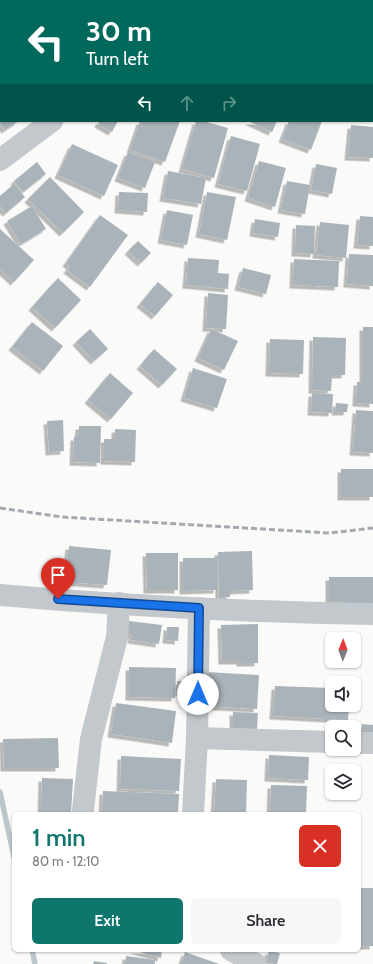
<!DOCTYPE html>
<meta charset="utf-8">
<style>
:root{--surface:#fff;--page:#f7f7f7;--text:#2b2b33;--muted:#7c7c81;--accent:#0f766e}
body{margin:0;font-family:Cabin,sans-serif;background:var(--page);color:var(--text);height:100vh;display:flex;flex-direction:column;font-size:15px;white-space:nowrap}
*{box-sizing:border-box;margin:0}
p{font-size:13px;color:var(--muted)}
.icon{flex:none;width:22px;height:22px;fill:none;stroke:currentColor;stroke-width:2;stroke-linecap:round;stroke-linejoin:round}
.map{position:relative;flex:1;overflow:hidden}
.sheet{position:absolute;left:12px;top:812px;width:349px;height:140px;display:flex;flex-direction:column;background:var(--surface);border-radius:6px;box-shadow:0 1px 3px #0004}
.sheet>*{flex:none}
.top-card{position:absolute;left:0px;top:0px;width:373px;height:122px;box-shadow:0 1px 3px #0004;background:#00695c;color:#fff;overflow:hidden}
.needle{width:26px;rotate:1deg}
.fabs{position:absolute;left:325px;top:632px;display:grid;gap:8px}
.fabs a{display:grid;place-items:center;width:36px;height:36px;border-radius:6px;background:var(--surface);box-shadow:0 1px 3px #0004;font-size:20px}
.pin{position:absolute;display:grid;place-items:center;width:34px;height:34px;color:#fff;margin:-41px -17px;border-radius:50% 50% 50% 0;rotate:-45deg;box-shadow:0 0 4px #0007}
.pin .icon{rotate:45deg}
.me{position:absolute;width:44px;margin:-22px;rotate:0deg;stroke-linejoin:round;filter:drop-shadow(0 0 3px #0008)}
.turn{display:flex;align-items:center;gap:14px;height:84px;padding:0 20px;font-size:18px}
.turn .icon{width:52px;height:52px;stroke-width:2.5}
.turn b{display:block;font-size:28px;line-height:34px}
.lanes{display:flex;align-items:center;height:38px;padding:0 20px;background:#0003;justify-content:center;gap:20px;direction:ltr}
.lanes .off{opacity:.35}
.round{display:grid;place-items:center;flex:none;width:42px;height:42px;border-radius:6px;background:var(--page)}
.headline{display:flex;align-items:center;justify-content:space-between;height:68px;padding:0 20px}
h1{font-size:24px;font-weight:600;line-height:30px;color:var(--accent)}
.primary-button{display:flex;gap:8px;margin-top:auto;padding:8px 20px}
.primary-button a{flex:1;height:46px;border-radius:6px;background:var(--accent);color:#fff;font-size:16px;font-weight:600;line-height:46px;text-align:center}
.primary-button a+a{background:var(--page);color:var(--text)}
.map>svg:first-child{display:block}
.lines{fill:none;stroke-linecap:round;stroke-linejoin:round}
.stream{stroke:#bbc7cb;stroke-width:5.5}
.building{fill:#aab3b9;filter:url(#shadow)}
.minor{stroke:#c3c8cc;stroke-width:22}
.rail{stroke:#a2aab0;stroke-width:3;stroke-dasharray:6 3;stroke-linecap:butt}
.route-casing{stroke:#114b97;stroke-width:10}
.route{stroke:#1a73e8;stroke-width:7}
</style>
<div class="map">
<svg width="373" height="964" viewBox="0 0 373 964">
<defs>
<filter id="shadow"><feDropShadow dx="-3.5" dy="3.5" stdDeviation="0" flood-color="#0004"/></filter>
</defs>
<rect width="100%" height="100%" fill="#fafaf8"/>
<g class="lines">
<!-- stream -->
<g class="stream">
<path d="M0 792 14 857"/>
<path d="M32 950 35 964"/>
</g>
</g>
<!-- building -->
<g class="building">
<path d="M0 121H19L5 130 0 124Z"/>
<path d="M99 121H118L112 132 98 124Z"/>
<path d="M140 121H180L165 162 130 150Z"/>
<path d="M196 121H203L228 128 214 178 182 169Z"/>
<path d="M248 121H277L272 132Z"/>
<path d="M289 121H322L311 150 282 139Z"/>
<path d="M351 125 373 127V158L348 157Z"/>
<path d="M231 136 260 144 247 191 218 184Z"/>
<path d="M72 144 118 165 104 196 58 175Z"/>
<path d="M128 152 155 162 145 188 118 178Z"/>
<path d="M259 161 286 168 275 207 248 198Z"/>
<path d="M37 162 46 174 23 192 14 181Z"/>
<path d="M316 164 337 168 332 194 311 190Z"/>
<path d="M168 171 206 178 201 204 163 198Z"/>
<path d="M50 177 84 212 63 233 28 199Z"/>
<path d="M287 181 310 185 305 214 281 210Z"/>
<path d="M14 184 25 197 6 213 0 206V196Z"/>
<path d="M119 192 148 193 147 212 118 210Z"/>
<path d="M207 192 236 197 227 240 199 234Z"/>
<path d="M32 206 46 229 21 244 7 221Z"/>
<path d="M167 210 193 215 187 245 161 240Z"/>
<path d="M100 215 128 235 90 287 67 270 70 266 66 263Z"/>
<path d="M360 216 373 217V246L357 245Z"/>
<path d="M255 219 280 223 278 237 253 233Z"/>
<path d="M320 222 349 225 346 258 316 255Z"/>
<path d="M296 225 315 226 314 254 295 253Z"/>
<path d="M0 229 34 260 14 282 0 269Z"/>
<path d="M138 241 151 253 141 263 128 251Z"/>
<path d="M349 254 373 255V286L347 284Z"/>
<path d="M188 258 219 260 218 273 229 274 228 289 186 285Z"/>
<path d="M294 259 339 261 338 287 293 285Z"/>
<path d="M243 268 271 275 266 294 238 287Z"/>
<path d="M58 278 81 300 55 328 32 307Z"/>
<path d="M158 282 173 295 155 316 140 304Z"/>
<path d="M208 293 228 295 226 329 206 328Z"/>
<path d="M32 322 63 346 43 371 12 347Z"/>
<path d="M363 327H373V404L356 403 357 382H363Z"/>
<path d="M90 329 108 349 94 361 76 342Z"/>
<path d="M211 329 238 341 224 370 198 358Z"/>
<path d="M313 337 346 338 345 375H332L331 391 312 390Z"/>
<path d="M270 339 304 340 303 374 269 373Z"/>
<path d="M154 349 177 369 162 385 140 366Z"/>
<path d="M193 368 227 379 217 408 184 398Z"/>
<path d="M110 373 133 393 111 419 88 400Z"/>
<path d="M312 393 333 394 332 413 311 412Z"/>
<path d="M336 403 348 404 347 412H335Z"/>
<path d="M356 410 373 411V453L353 452Z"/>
<path d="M63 420 64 451 49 452 47 421Z"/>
<path d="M79 426H101L100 463 73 462 74 437H78Z"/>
<path d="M115 429 136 430 135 462 104 461V439H115Z"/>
<rect x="341" y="469" width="32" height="28"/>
<path d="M69 546 111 550 107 585 65 582Z"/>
<path d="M252 551 253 590 230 591V597L219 598 218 552Z"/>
<path d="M146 553H178V590H147Z"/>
<path d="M183 558H217V590L183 591Z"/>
<rect x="329" y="577" width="44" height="26"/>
<path d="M129 621 162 625 159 644 131 640 132 635 127 634Z"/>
<path d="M258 624V663H240V661H222L221 625Z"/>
<path d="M167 627H179L178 641 166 640Z"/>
<path d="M129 667 176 668 175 698 129 697Z"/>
<path d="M206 672 259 675 257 709 204 706Z"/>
<path d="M177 681H191V692L178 693Z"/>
<path d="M275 686 332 688V705H349L348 720 273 716Z"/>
<path d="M116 703 176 711 172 743 111 734Z"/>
<path d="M233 712 258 713 257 729 233 728Z"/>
<path d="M362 724 373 725V735H361Z"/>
<path d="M58 738 59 768H4L3 739Z"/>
<path d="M269 755 309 757 308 780 268 778Z"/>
<path d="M121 756 181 759 179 791 120 789Z"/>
<path d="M42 778 73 779 71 814 41 813Z"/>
<path d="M216 779 247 780 246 814H214Z"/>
<path d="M271 785 307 786 306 814H270Z"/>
<path d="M103 791 179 794 178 814H102Z"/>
<rect x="359" y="888" width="14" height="58"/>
<path d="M133 950H162L161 958Z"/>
<path d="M269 951 280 953 277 964 265 963Z"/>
<path d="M185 952 219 964H181Z"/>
<path d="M126 956 155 960V964H125Z"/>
<path d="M94 961 107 963V964H93Z"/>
</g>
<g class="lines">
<!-- minor -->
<g class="minor">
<path d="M209 1 210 0"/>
<path d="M0 160 52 121"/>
<path d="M0 595C124 606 249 612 373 614"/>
<path d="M197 738 332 742"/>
<path d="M354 743H373"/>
<path d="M83 810 91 739 117 637 119 603"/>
<path d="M193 814 197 738 199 608"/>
<path d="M231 950 256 964"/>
</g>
<!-- rail -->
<path class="rail" d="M0 508 62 517 329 533 373 528"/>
</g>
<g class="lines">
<defs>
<path id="route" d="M58 599 199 608 198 694"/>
</defs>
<!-- route casing -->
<use href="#route" class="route-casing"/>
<!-- route -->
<use href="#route" class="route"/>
</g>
</svg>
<div class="fabs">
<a><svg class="needle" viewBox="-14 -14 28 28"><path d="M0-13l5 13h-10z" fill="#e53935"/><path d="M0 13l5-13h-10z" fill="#7c7c81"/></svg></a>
<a><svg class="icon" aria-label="sound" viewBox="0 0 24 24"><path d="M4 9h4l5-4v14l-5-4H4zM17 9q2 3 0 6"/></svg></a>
<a><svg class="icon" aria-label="search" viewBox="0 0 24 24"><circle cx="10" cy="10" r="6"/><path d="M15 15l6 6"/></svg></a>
<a><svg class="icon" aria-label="layers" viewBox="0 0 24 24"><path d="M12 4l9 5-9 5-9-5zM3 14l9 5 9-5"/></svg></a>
</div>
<div class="pin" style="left:58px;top:599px;background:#d93025"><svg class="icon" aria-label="arrive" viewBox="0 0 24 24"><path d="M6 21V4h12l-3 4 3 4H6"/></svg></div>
<svg class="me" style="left:198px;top:694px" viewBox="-20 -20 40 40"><circle r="19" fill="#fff"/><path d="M0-13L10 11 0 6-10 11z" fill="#1a73e8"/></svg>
<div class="top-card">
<div class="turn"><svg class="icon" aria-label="left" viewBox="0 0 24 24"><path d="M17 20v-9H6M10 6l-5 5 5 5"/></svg><div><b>30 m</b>Turn left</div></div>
<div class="lanes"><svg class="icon" aria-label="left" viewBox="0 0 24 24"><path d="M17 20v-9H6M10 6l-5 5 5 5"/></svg><svg class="icon off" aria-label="ahead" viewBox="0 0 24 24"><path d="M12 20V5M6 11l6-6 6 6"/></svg><svg class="icon off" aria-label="right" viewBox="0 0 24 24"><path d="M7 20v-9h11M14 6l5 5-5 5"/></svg></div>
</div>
<section class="sheet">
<div class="headline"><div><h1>1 min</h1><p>80 m · 12:10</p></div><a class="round" style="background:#d93025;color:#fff"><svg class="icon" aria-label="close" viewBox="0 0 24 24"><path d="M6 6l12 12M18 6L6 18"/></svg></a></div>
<div class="primary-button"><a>Exit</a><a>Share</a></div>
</section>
</div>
